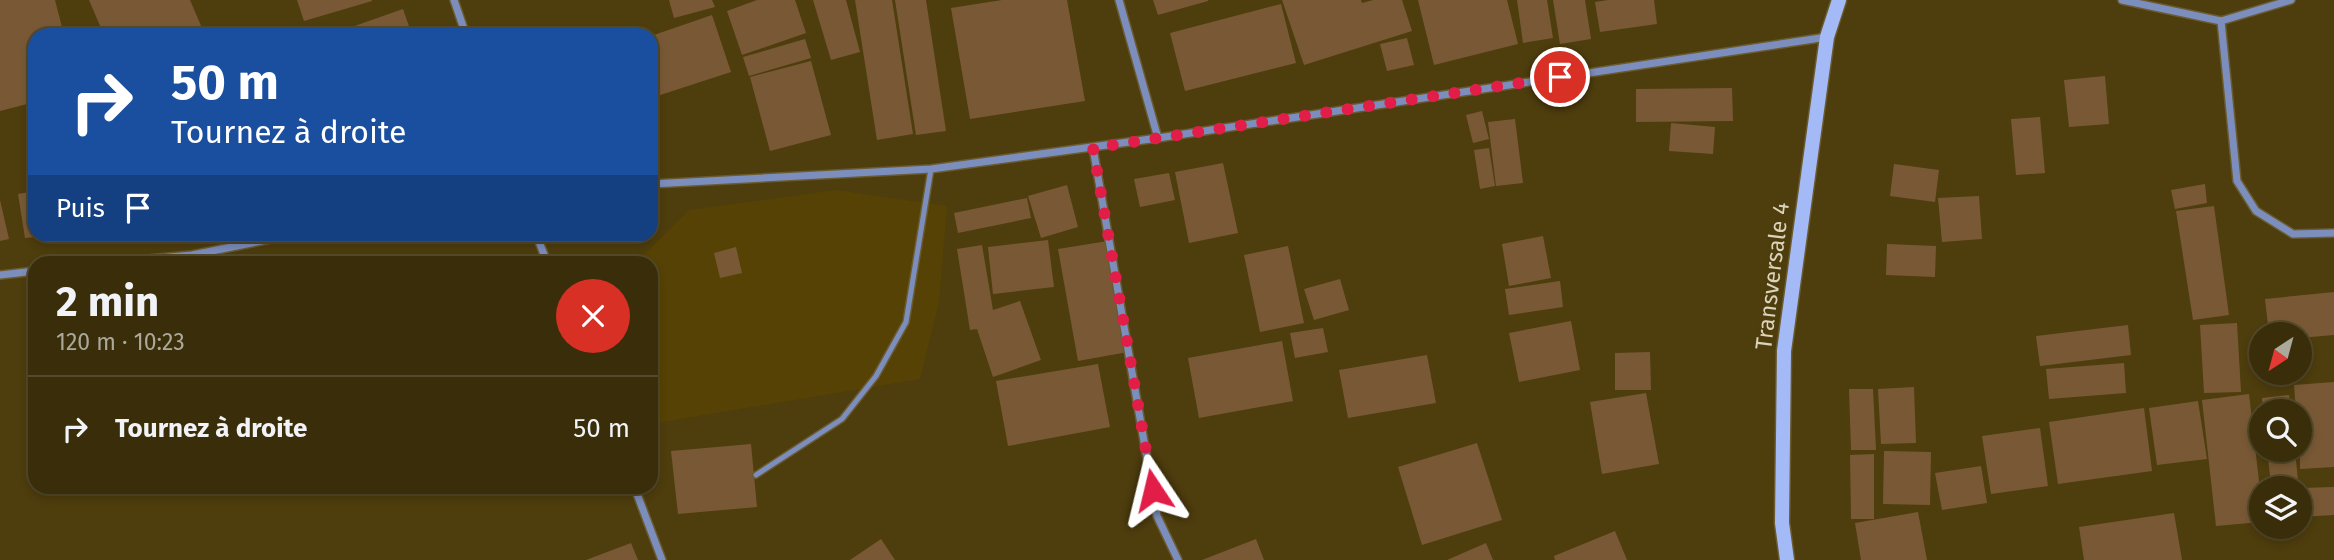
<!DOCTYPE html>
<html lang="fr">
<meta charset="utf-8">
<style>
:root{--surface:#3a2e0a;--page:#413613;--text:#f1f3f6;--muted:#aba89c;--line:#544a2b}
body{margin:0;font-family:"Fira Sans",sans-serif;background:var(--page);color:var(--text);height:100vh;display:flex;flex-direction:column;font-size:26px;white-space:nowrap}
*{box-sizing:border-box;margin:0}
p{font-size:23px;color:var(--muted)}
.icon{flex:none;width:38px;height:38px;fill:none;stroke:currentColor;stroke-width:2;stroke-linecap:round;stroke-linejoin:round}
.map{position:relative;flex:1;overflow:hidden}
.side{position:absolute;left:28px;top:256px;width:630px;height:238px;display:flex;flex-direction:column;background:var(--surface);border-radius:21px;box-shadow:0 4px 10px #0003,0 0 0 2px var(--line)}
.side>*{flex:none}
.hud{position:absolute;left:28px;top:28px;width:630px;height:214px;border-radius:21px;box-shadow:0 4px 10px #0003,0 0 0 2px var(--line);background:#1a4fa0;color:#fff;overflow:hidden}
.needle{width:46px;rotate:216deg}
.fabs{position:absolute;left:2249px;top:322px;display:grid;gap:14px}
.fabs a{display:grid;place-items:center;width:63px;height:63px;border-radius:50%;background:var(--surface);box-shadow:0 4px 10px #0003,0 0 0 2px var(--line);font-size:35px}
.pin{position:absolute;display:grid;place-items:center;width:60px;height:60px;color:#fff;margin:-30px;border:4px solid #fff;border-radius:50%;box-shadow:0 2px 7px #0007}
.me{position:absolute;width:77px;margin:-38px;rotate:350deg;stroke-linejoin:round;filter:drop-shadow(0 0 5px #0008)}
.turn{display:flex;align-items:center;gap:24px;height:147px;padding:0 28px;font-size:32px}
.turn .icon{width:91px;height:91px;stroke-width:2.5}
.turn b{display:block;font-size:49px;line-height:60px}
.then{display:flex;align-items:center;height:66px;padding:0 28px;background:#0003;gap:14px;font-size:26px}
.round{display:grid;place-items:center;flex:none;width:74px;height:74px;border-radius:37px;background:var(--page)}
.summary{display:flex;align-items:center;justify-content:space-between;height:119px;padding:0 28px}
h1{font-size:42px;font-weight:700;line-height:52px}
ul{padding:0;list-style:none}
li{display:flex;align-items:center;gap:21px;height:105px;padding:0 28px;border-top:2px solid var(--line)}
li div{flex:1}
li b{display:block;font-size:26px}
li em{font-style:normal}
.map>svg:first-child{display:block}
.built{fill:#564204}
.building{fill:#795935}
.lines{fill:none;stroke-linecap:round;stroke-linejoin:round}
.lane-casing{stroke:#6a5b30;stroke-width:8}
.street-casing{stroke:#6a5b30;stroke-width:10}
.secondary-casing{stroke:#6a5b30;stroke-width:17}
.lane{stroke:#7c8ebe;stroke-width:5}
.street{stroke:#7c8ebe;stroke-width:7}
.secondary{stroke:#a4baf7;stroke-width:14}
.route{stroke:#e11d48;stroke-width:12;stroke-dasharray:0 21.6}
.labels{text-anchor:middle;stroke-width:5;stroke-linejoin:round;paint-order:stroke}
.street-label{font-size:23px;fill:#dcd3bb;stroke:#4e3d0d}
</style>
<div class="map">
<svg width="2334" height="560" viewBox="0 0 2334 560">
<rect width="100%" height="100%" fill="#4e3d0d"/>
<!-- built -->
<path class="built" d="M836 190 947 206 939 302 920 379 651 424V262H636L689 210Z"/>
<!-- building -->
<g class="building">
<path d="M0 0H55L64 35H35V102L0 111Z"/>
<path d="M89 0H190L205 35H104Z"/>
<path d="M297 0H372V1L304 21Z"/>
<path d="M669 0H712L715 7 674 18Z"/>
<path d="M757 0H795L806 33 742 55 727 11Z"/>
<path d="M813 0H846L860 52 831 60Z"/>
<path d="M855 0H892L913 134 877 140Z"/>
<path d="M895 0H926L946 131 916 135Z"/>
<path d="M1002 0H1067L1085 101 970 119 951 8Z"/>
<path d="M1153 0H1208V1L1158 15Z"/>
<path d="M1282 0H1361L1362 3 1373 0H1402L1412 31 1304 65Z"/>
<path d="M1418 0H1507L1518 44 1434 65Z"/>
<path d="M1517 0H1547L1553 38 1523 43Z"/>
<path d="M1553 0H1585L1591 39 1560 44Z"/>
<path d="M1608 0H1654L1657 24 1600 32 1595 2Z"/>
<path d="M1281 4 1296 63 1185 91 1170 33Z"/>
<path d="M403 9 412 35H329Z"/>
<path d="M712 15 731 72 651 98V36Z"/>
<path d="M1407 38 1414 65 1387 71 1380 44Z"/>
<path d="M805 39 811 58 749 76 743 57Z"/>
<path d="M811 61 831 135 770 151 750 77Z"/>
<path d="M2105 76 2109 124 2069 127 2064 80Z"/>
<path d="M1732 88 1733 121 1636 122V89Z"/>
<path d="M1482 111 1489 139 1473 143 1466 115Z"/>
<path d="M2040 117 2045 173 2016 175 2011 119Z"/>
<path d="M1515 119 1523 183 1496 186 1488 122Z"/>
<path d="M1671 123 1715 127 1713 154 1669 151Z"/>
<path d="M1489 148 1495 186 1480 189 1474 150Z"/>
<path d="M1223 163 1238 233 1189 243 1175 172Z"/>
<path d="M1894 164 1939 170 1935 202 1890 196Z"/>
<path d="M1169 173 1175 200 1140 207 1134 179Z"/>
<path d="M2205 184 2207 203 2175 209 2171 190Z"/>
<path d="M1067 185 1078 227 1041 238 1028 196Z"/>
<path d="M35 191V237L25 238 18 194Z"/>
<path d="M1979 196 1982 239 1942 242 1938 198Z"/>
<path d="M1027 198 1031 218 958 233 954 213Z"/>
<path d="M0 200 9 239 0 241Z"/>
<path d="M2214 206 2229 315 2193 320 2176 211Z"/>
<path d="M1543 236 1551 278 1509 286 1502 244Z"/>
<path d="M1048 240 1054 287 993 294 988 247Z"/>
<path d="M1108 241 1128 352 1078 361 1058 249Z"/>
<path d="M1887 244 1936 246 1935 277 1886 275Z"/>
<path d="M982 245 993 310 1020 301 1041 360 993 377 977 329 970 330 957 249Z"/>
<path d="M1288 246 1304 323 1260 332 1244 255Z"/>
<path d="M736 247 742 273 720 278 714 253Z"/>
<path d="M1340 279 1349 310 1314 320 1304 289Z"/>
<path d="M1560 281 1563 307 1509 315 1505 289Z"/>
<path d="M2334 292V335L2300 338V334H2269L2265 299Z"/>
<path d="M1571 321 1580 370 1519 382 1509 333Z"/>
<path d="M2237 323 2241 392 2204 393 2200 325Z"/>
<path d="M2128 325 2131 355 2040 366 2036 336Z"/>
<path d="M1323 328 1328 352 1295 358 1290 333Z"/>
<path d="M1282 341 1293 401 1199 418 1188 358Z"/>
<path d="M1650 352 1651 390H1615V353Z"/>
<path d="M1427 355 1436 403 1348 418 1339 370Z"/>
<path d="M2124 363 2126 393 2049 399 2046 369Z"/>
<path d="M1098 364 1110 427 1008 446 996 381Z"/>
<path d="M2334 382V467L2300 469V411H2296L2294 385Z"/>
<path d="M1914 387 1916 443 1881 444 1878 389Z"/>
<path d="M1849 389H1873L1876 450H1851Z"/>
<path d="M1646 393 1659 464 1602 474 1590 402Z"/>
<path d="M2249 394 2261 499V522L2216 526 2202 400Z"/>
<path d="M2289 395 2291 411H2263L2262 398Z"/>
<path d="M2198 401 2207 459 2157 465 2149 408Z"/>
<path d="M2144 408 2152 471 2058 484 2049 422Z"/>
<path d="M2040 428 2048 486 1991 494 1982 436Z"/>
<path d="M1477 443 1502 520 1422 545 1398 467Z"/>
<path d="M751 444 757 507 678 514 671 451Z"/>
<path d="M2267 450H2295L2298 481 2271 484Z"/>
<path d="M1884 451 1931 452 1930 505 1883 504Z"/>
<path d="M1874 454V519H1851L1850 455Z"/>
<path d="M1981 466 1987 503 1942 510 1935 473Z"/>
<path d="M2334 487V515L2300 517V488Z"/>
<path d="M1918 512 1927 560H1861L1855 523Z"/>
<path d="M2174 513 2182 560H2084L2079 527Z"/>
<path d="M1615 531 1627 560H1555L1554 556Z"/>
<path d="M881 539 895 560H850Z"/>
<path d="M1256 539 1264 560H1202Z"/>
<path d="M631 543 638 560H586Z"/>
<path d="M1486 543 1493 560H1447Z"/>
</g>
<g class="lines">
<defs>
<path id="lane" d="M756 475 842 419 876 376 906 322 931 169"/>
<g id="street">
<path d="M454 0 466 35"/>
<path d="M1119 0 1158 138"/>
<path d="M2122 0 2221 21 2291 0"/>
<path d="M2221 21 2237 181 2256 211 2293 234 2334 233"/>
<path d="M1093 148 1157 516 1178 560"/>
<path d="M651 184 931 169 1158 138 1827 37"/>
<path d="M536 234 547 262"/>
<path d="M116 262 192 255 296 234"/>
<path d="M0 275 35 271"/>
<path d="M634 486 662 560"/>
</g>
<path id="secondary" d="M1787 560 1782 523 1784 351 1827 37 1839 0"/>
</defs>
<!-- lane casing -->
<use href="#lane" class="lane-casing"/>
<!-- street casing -->
<use href="#street" class="street-casing"/>
<!-- secondary casing -->
<use href="#secondary" class="secondary-casing"/>
<!-- lane -->
<use href="#lane" class="lane"/>
<!-- street -->
<use href="#street" class="street"/>
<!-- secondary -->
<use href="#secondary" class="secondary"/>
</g>
<g class="lines">
<!-- route -->
<path class="route" d="M1153 490 1093 148 1560 77"/>
</g>
<g class="labels">
<!-- street labels -->
<g class="street-label">
<text transform="translate(1772 276) rotate(-83)" y="8">Transversale 4</text>
</g>
</g>
</svg>
<div class="fabs">
<a><svg class="needle" viewBox="-14 -14 28 28"><path d="M0-13l5 13h-10z" fill="#e53935"/><path d="M0 13l5-13h-10z" fill="#aba89c"/></svg></a>
<a><svg class="icon" aria-label="search" viewBox="0 0 24 24"><circle cx="10" cy="10" r="6"/><path d="M15 15l6 6"/></svg></a>
<a><svg class="icon" aria-label="layers" viewBox="0 0 24 24"><path d="M12 4l9 5-9 5-9-5zM3 14l9 5 9-5"/></svg></a>
</div>
<div class="pin" style="left:1560px;top:77px;background:#d93025"><svg class="icon" aria-label="arrive" viewBox="0 0 24 24"><path d="M6 21V4h12l-3 4 3 4H6"/></svg></div>
<svg class="me" style="left:1153px;top:490px" viewBox="-20 -20 40 40"><path d="M0-17L14 15 0 8-14 15z" fill="#e11d48" stroke="#fff" stroke-width="4"/></svg>
<div class="hud">
<div class="turn"><svg class="icon" aria-label="right" viewBox="0 0 24 24"><path d="M7 20v-9h11M14 6l5 5-5 5"/></svg><div><b>50 m</b>Tournez à droite</div></div>
<div class="then">Puis<svg class="icon" aria-label="arrive" viewBox="0 0 24 24"><path d="M6 21V4h12l-3 4 3 4H6"/></svg></div>
</div>
<section class="side">
<div class="summary"><div><h1>2 min</h1><p>120 m · 10:23</p></div><a class="round" style="background:#d93025;color:#fff"><svg class="icon" aria-label="close" viewBox="0 0 24 24"><path d="M6 6l12 12M18 6L6 18"/></svg></a></div>
<ul>
<li><svg class="icon" aria-label="right" viewBox="0 0 24 24"><path d="M7 20v-9h11M14 6l5 5-5 5"/></svg><div><b>Tournez à droite</b></div><em>50 m</em></li>
</ul>
</section>
</div>
